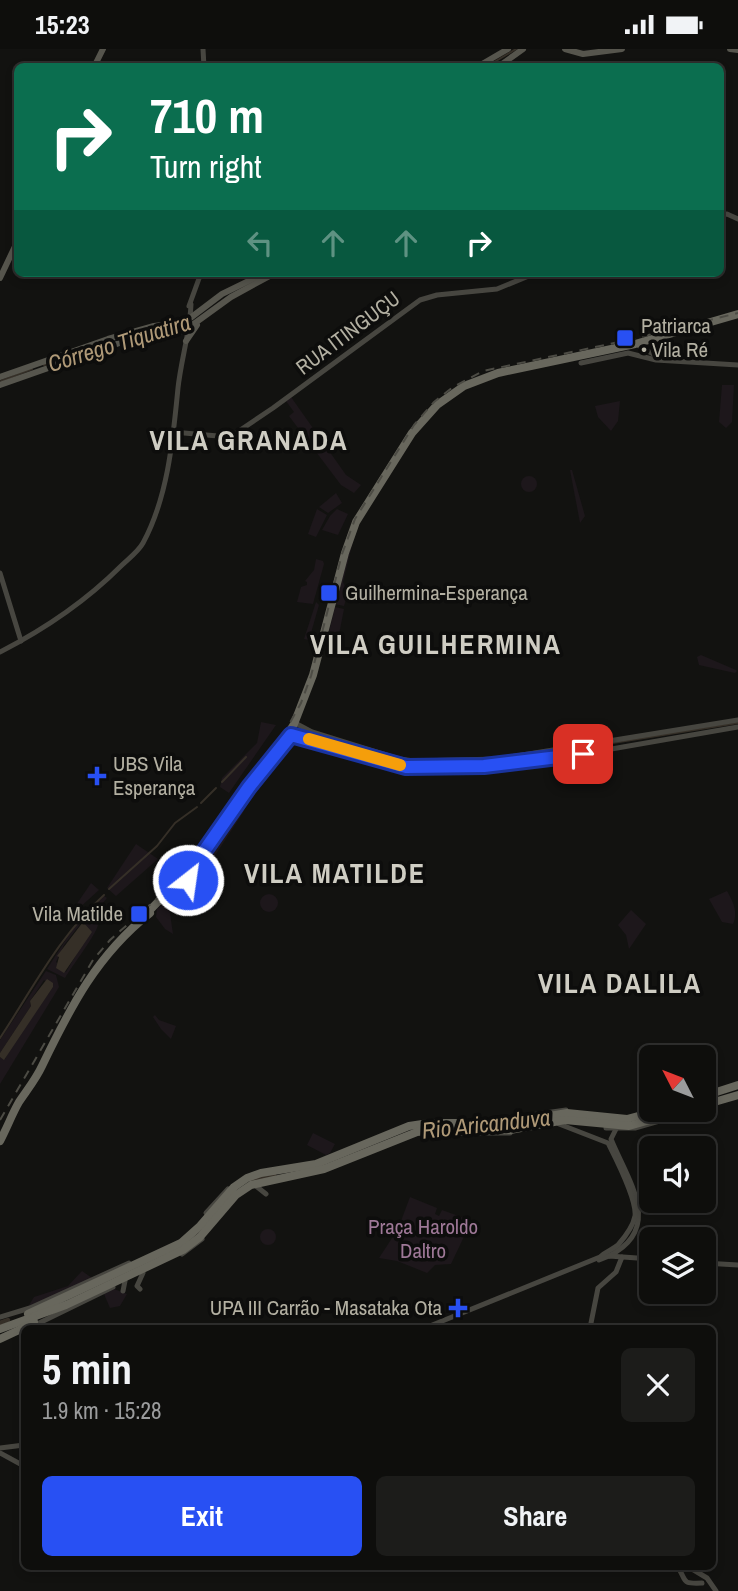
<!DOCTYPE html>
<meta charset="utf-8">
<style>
:root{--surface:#0e0e0c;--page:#1c1c1a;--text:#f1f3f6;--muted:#9b9c9d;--line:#2e2e2d;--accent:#2850f3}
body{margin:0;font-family:"Archivo Narrow",sans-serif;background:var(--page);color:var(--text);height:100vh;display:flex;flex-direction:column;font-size:26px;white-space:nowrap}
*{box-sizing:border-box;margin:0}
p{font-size:23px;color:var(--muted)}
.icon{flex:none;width:38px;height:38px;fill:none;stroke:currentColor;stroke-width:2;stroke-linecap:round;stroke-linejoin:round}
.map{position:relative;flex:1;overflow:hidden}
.details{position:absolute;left:21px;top:1276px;width:695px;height:245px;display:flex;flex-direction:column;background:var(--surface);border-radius:10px;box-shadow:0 4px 10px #0003,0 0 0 2px var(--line)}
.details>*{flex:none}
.guide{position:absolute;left:14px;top:14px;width:710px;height:214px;border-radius:10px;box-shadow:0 4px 10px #0003,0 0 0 2px var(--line);background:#0b6e4f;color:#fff;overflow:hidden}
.needle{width:46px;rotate:312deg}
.buttons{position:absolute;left:639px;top:996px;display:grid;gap:14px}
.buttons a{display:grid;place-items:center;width:77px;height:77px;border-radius:10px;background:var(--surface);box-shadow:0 4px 10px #0003,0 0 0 2px var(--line);font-size:35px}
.pin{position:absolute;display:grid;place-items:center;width:60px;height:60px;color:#fff;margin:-30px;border-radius:14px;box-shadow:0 4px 10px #0006}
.me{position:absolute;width:77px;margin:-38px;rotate:30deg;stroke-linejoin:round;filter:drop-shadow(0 0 5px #0008)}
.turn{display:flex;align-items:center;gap:24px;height:147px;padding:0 21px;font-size:32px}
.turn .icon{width:91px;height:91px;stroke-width:2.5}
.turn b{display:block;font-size:49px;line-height:60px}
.lanes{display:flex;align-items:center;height:66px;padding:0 21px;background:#0003;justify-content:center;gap:35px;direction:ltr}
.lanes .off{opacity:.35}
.round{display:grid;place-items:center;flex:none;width:74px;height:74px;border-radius:10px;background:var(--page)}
.summary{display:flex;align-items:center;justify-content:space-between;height:119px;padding:0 21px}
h1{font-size:42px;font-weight:800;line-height:52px}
.cta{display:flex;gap:14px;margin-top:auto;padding:14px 21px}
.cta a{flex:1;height:80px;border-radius:10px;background:var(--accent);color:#fff;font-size:28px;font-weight:800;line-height:80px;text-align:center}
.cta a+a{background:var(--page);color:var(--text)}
.status{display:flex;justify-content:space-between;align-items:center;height:49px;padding:0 35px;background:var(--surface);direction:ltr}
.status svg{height:19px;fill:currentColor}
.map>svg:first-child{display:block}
.green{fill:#1d171b;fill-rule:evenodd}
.water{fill:#352f27}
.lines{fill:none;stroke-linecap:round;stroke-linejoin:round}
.stream{stroke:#352f27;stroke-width:2}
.river{stroke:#352f27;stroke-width:4.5}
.secondary{stroke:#474640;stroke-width:5}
.primary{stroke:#56554d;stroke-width:6}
.highway{stroke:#68675d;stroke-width:8}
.rail{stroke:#4c4b44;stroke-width:2;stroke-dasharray:9 7;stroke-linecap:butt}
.route-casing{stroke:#1a349e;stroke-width:18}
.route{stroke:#2850f3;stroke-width:12}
.slow{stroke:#f59e0b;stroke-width:12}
.poi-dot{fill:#2850f3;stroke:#0d0d0c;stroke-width:2.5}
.labels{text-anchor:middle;stroke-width:7;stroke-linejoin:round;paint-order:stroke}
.poi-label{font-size:21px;fill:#b3b0a2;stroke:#0d0d0c;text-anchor:start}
.street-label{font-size:21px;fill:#b3b0a2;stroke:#0d0d0c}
.park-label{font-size:21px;fill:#9e7897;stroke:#0d0d0c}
.water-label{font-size:23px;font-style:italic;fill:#af9977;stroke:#0d0d0c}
.district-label{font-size:28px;font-weight:bold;letter-spacing:2px;fill:#cfcdc3;stroke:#0d0d0c}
</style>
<div class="status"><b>15:23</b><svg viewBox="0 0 49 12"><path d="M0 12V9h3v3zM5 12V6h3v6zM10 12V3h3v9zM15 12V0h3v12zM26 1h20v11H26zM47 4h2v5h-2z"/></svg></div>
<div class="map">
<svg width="738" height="1542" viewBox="0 0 738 1542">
<rect width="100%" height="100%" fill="#121210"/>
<!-- green -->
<g class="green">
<path d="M722 336H734L732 373 726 379 719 373Z"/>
<path d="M291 348 346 426 361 436 354 444 341 436 289 367 294 363 286 352Z"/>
<path d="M620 352 618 372 611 382 598 368 595 357Z"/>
<path d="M570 421H572L585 467 580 474Z"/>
<circle cx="529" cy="435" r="8"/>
<path d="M336 444 342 454 328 464 319 458Z"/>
<path d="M317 460 327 466 316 488 308 485Z"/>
<path d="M337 460 348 465 338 486 322 481 330 467Z"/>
<path d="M355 484 343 533 348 544 344 557 335 555Z"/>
<path d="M316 510 323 512 324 515 313 555 297 553 301 538 307 536V533L305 532 314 521Z"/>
<path d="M316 553 319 556 309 591 304 590Z"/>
<path d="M335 558 344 560 336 601 325 599Z"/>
<path d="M701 606 736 621 737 622 735 624 699 616 697 608Z"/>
<path d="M261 673 276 676 229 744 220 738 222 729 257 694Z"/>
<path d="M253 736 239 758 244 762 214 808 206 803Z"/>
<path d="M136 795 158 810 116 847 107 839Z"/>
<path d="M91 834 99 841 77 861 74 859Z"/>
<path d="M727 842C734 854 738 864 733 875L722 873 709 850Z"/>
<circle cx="269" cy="854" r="9"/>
<path d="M104 847 107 849 91 868 98 876C96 886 72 917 65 929L47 920 72 881ZM81 874 76 906 66 923 56 913 64 896Z"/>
<path d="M168 851 173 885 165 880 156 868 157 860Z"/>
<path d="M631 861 646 875 629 900 626 886 618 876Z"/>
<path d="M46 922 56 926 59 938 0 1035V1008L5 1010 9 1001 53 938 44 931 30 952 31 957 0 1004V991Z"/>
<path d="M155 966 159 971 176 977 171 990 161 980 153 968Z"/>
<path d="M313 1084 335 1095 330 1104 326 1106 307 1096Z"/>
<path d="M410 1148 437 1159 435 1165 439 1167 442 1161 467 1170 470 1175 451 1215 435 1216 427 1224 397 1212 379 1209 398 1180Z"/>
<circle cx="268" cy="1188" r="8"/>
<path d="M82 1222 92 1229 28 1258 34 1248 68 1237Z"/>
<path d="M114 1240 127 1245 120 1257 110 1259 104 1245Z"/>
</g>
<!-- water -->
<g class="water">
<path d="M83 873 92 883 64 924 56 919 59 908 57 907Z"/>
<path d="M47 930 53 934V938L4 1011 0 1008V1004L31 957 30 952Z"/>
</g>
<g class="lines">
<!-- stream -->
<g class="stream">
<path d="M491 15 516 0"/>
<path d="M147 282 186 276"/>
<path d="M44 316 94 298"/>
<path d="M1 332 32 320"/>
<path d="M311 686 329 691"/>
<path d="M354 699 403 714"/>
<path d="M525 708 738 674"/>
<path d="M410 715 481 714"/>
<path d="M222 733 246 708"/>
<path d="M201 754 216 739"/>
<path d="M109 840 157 797 175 774 197 758"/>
<path d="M0 989C33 939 60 886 104 846"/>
</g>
<!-- river -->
<g class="river">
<path d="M252 1132 274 1126"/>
<path d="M0 1274 8 1271"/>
</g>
<!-- secondary -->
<g class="secondary">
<path d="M203 0 204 18"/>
<path d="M721 166 727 165 738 170"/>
<path d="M189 257 201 224"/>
<path d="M636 295 655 306 665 308"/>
<path d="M581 314 628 304 656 311 738 316"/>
<path d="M173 383 229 388"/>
<path d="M227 390 273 359 420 251 437 246 497 240 536 224"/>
<path d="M0 524 21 592"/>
<path d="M0 603C43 581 86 552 121 517 128 510 138 503 143 494 168 448 173 390 178 339 181 311 190 283 191 255"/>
<path d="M295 674 312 683 399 710 414 712 498 710 738 671"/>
<path d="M291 686 406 718H460L554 710 738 678"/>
<path d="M531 1066 566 1061"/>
<path d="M606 1079H635L701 1060"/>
<path d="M440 1084H510"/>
<path d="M256 1137 266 1145"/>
<path d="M206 1164 228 1140"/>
<path d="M182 1205 202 1190"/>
<path d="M609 1207C665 1179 627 1130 611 1090L616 1080"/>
<path d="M599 1211 609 1207 651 1210"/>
<path d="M704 1214 738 1216"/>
<path d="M140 1240 137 1237 143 1224"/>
<path d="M123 1242 125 1232"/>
<path d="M0 1268 30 1259 129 1214"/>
<path d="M31 1278 113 1238"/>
<path d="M425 1279 600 1208C606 1202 612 1201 618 1196 625 1188 633 1178 635 1167 637 1150 616 1110 608 1094L559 1075"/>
<path d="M590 1279 598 1239 616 1223 622 1208"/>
<path d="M0 1399 24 1396"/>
<path d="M0 1404 24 1417"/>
<path d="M677 1517C688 1532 679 1535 702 1534"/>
<path d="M687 1517 707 1529 716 1542"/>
</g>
<!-- primary -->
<g class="primary">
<path d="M565 0 583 5 622 0"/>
<path d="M730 0 738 1"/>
<path d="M94 18 103 0"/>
<path d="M477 18 508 0"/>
<path d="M498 18 523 0"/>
<path d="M0 229 18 191"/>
<path d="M186 292 197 276"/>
<path d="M0 328 108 290 154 277 185 273 222 245 265 224"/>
<path d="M0 336 131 290 154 284 184 282 231 248 275 224"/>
</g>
<!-- highway -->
<g class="highway">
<path d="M150 861 190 820 239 749 279 699 294 675 313 626 345 504 356 473 412 384 437 356 464 337 498 324 635 295 738 265"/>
<path d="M704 1047 738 1036"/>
<path d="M704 1056 738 1046"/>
<path d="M0 1092C7 1079 12 1065 19 1053 27 1041 36 1030 42 1017 71 957 97 906 150 864"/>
<path d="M28 1265 181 1194 200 1177 234 1138 247 1129 261 1124 316 1115 409 1077 429 1074H509L567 1064 627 1070 664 1060"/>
<path d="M0 1280 66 1256 183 1201 200 1188 236 1146 251 1136 324 1120 417 1083 449 1080 510 1081 565 1071 629 1077 689 1060"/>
<path d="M0 1290 32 1275 34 1273 33 1269"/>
</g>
<!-- rail -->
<path class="rail" d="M0 1071 93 911 110 891 178 831 287 679 301 654 311 627 342 505 355 470 414 376 434 353 453 338 483 322 628 291 738 264"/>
</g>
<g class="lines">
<defs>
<path id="route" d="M188 831 200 808 249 738 291 686 406 718 484 717 583 705"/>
</defs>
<!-- route casing -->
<use href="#route" class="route-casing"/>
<!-- route -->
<use href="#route" class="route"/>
<!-- slow -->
<path class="slow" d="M309 690 400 716"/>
</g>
<!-- markers -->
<g class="poi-dot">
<rect x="616" y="280" width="18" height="18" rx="3.5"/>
<rect x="320" y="535" width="18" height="18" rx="3.5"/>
<path d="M93.5 716.5h7v7h7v7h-7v7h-7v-7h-7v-7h7z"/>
<rect x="130" y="856" width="18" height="18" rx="3.5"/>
<path d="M454.5 1248.5h7v7h7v7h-7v7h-7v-7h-7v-7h7z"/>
</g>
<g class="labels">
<!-- poi labels -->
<g class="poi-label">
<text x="641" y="284">Patriarca<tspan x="641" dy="24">• Vila Ré</tspan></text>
<text x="345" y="551">Guilhermina-Esperança</text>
<text x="113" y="722">UBS Vila<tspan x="113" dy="24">Esperança</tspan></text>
<text x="123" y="872" text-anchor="end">Vila Matilde</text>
<text x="442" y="1266" text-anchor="end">UPA III Carrão - Masataka Ota</text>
</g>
<!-- street labels -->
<g class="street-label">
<text transform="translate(348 284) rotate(-37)" y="7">RUA ITINGUÇU</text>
</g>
<!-- park labels -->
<g class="park-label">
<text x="423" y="1185">Praça Haroldo<tspan x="423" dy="24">Daltro</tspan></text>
</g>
<!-- water labels -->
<g class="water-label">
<text transform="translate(119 294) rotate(-17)" y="8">Córrego Tiquatira</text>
<text transform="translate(486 1075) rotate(-6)" y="8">Rio Aricanduva</text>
</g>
<!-- district labels -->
<g class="district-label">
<text x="249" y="401">VILA GRANADA</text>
<text x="436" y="605">VILA GUILHERMINA</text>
<text x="335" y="834">VILA MATILDE</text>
<text x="620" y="944">VILA DALILA</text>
</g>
</g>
</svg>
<div class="buttons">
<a><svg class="needle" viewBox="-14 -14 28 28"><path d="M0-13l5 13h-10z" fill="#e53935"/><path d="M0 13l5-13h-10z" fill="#9b9c9d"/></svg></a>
<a><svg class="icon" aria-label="sound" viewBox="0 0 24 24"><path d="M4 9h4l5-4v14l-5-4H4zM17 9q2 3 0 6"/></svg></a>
<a><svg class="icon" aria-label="layers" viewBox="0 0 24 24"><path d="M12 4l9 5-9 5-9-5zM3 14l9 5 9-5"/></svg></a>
</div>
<div class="pin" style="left:583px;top:705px;background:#d93025"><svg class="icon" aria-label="arrive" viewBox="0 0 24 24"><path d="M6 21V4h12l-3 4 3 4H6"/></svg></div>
<svg class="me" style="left:188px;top:831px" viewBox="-20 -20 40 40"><circle r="17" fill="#2850f3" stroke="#fff" stroke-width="3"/><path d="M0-11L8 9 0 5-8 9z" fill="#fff"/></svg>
<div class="guide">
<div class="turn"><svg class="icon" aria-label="right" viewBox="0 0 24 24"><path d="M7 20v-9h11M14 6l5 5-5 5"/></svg><div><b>710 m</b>Turn right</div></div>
<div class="lanes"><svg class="icon off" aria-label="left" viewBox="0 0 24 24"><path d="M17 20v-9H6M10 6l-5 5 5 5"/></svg><svg class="icon off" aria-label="ahead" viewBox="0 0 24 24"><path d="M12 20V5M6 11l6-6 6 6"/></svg><svg class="icon off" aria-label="ahead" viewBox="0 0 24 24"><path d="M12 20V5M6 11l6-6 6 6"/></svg><svg class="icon" aria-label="right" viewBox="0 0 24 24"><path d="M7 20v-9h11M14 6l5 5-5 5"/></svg></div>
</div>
<section class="details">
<div class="summary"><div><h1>5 min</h1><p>1.9 km · 15:28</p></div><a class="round"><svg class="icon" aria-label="close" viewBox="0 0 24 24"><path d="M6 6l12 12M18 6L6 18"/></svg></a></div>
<div class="cta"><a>Exit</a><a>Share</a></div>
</section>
</div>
